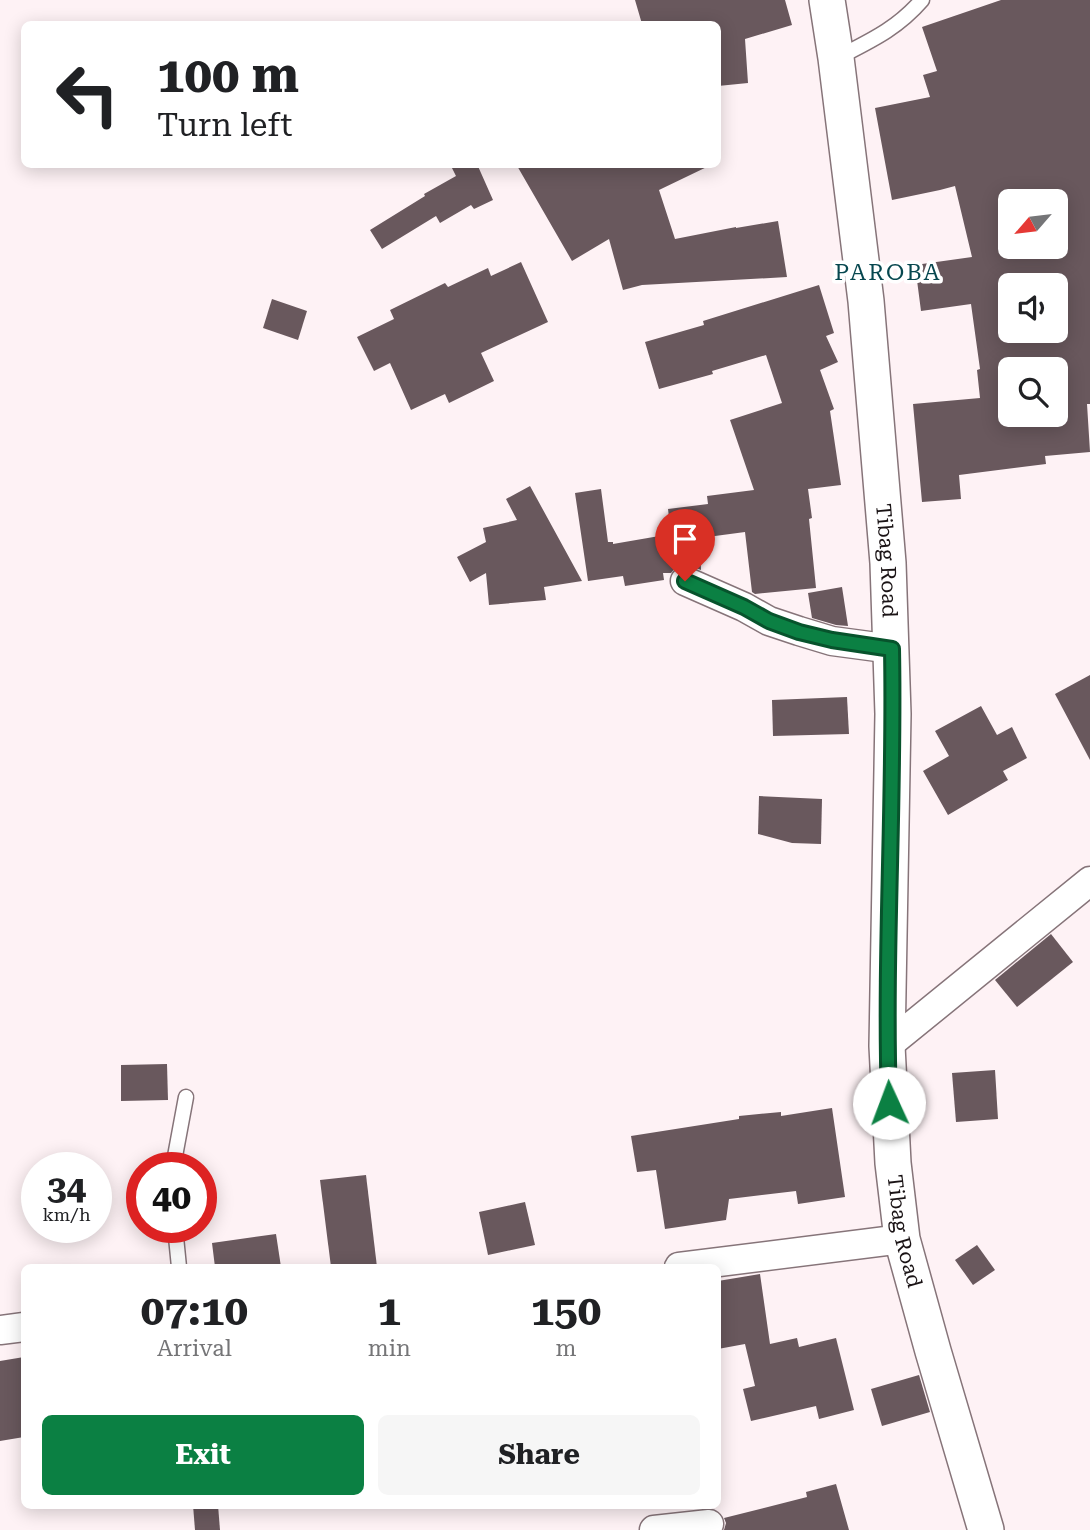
<!DOCTYPE html>
<style>
:root{--surface:#fff;--page:#f6f6f6;--text:#202124;--muted:#757577;--accent:#0b8043}
body{margin:0;font-family:"Roboto Serif",serif;background:var(--page);color:var(--text);height:100vh;display:flex;flex-direction:column;font-size:26px;white-space:nowrap}
*{box-sizing:border-box;margin:0}
p{font-size:23px;color:var(--muted)}
.icon{flex:none;width:38px;height:38px;fill:none;stroke:currentColor;stroke-width:2;stroke-linecap:round;stroke-linejoin:round}
.map{position:relative;flex:1;overflow:hidden}
.panel{position:absolute;left:21px;top:1264px;width:700px;height:245px;display:flex;flex-direction:column;background:var(--surface);border-radius:10px;box-shadow:0 4px 18px #0003}
.panel>*{flex:none}
.hud{position:absolute;left:21px;top:21px;width:700px;height:147px;border-radius:10px;box-shadow:0 4px 18px #0003;background:#fff;color:var(--text);overflow:hidden}
.needle{width:46px;rotate:242deg}
.tools{position:absolute;left:998px;top:189px;display:grid;gap:14px}
.tools a{display:grid;place-items:center;width:70px;height:70px;border-radius:10px;background:var(--surface);box-shadow:0 4px 18px #0003;font-size:35px}
.speed{position:absolute;left:21px;top:1152px;display:flex;gap:14px;font-size:35px;font-weight:700;text-align:center}
.speed>*{display:grid;place-content:center;width:91px;height:91px;border-radius:50%;background:var(--surface);box-shadow:0 4px 18px #0003;line-height:1}
.speed small{font-size:18px;font-weight:400}
.speed .limit{border:10px solid #d22;background:#fff;color:#111}
.pin{position:absolute;display:grid;place-items:center;width:60px;height:60px;color:#fff;margin:-72px -30px;border-radius:50% 50% 50% 0;rotate:-45deg;box-shadow:0 0 7px #0007}
.pin .icon{rotate:45deg}
.me{position:absolute;width:77px;margin:-38px;rotate:358deg;stroke-linejoin:round;filter:drop-shadow(0 0 5px #0008)}
.turn{display:flex;align-items:center;gap:24px;height:147px;padding:0 21px;font-size:32px}
.turn .icon{width:91px;height:91px;stroke-width:2.5}
.turn b{display:block;font-size:49px;line-height:60px}
.eta{display:flex;justify-content:space-evenly;align-items:center;height:119px;text-align:center}
.eta b{font-size:42px;font-weight:700;line-height:49px}
.cta{display:flex;gap:14px;margin-top:auto;padding:14px 21px}
.cta a{flex:1;height:80px;border-radius:10px;background:var(--accent);color:#fff;font-size:28px;font-weight:700;line-height:80px;text-align:center}
.cta a+a{background:var(--page);color:var(--text)}
.map>svg:first-child{display:block}
.building{fill:#69585d;fill-rule:evenodd}
.lines{fill:none;stroke-linecap:round;stroke-linejoin:round}
.service-casing{stroke:#867479;stroke-width:17}
.minor-casing{stroke:#867479;stroke-width:31}
.tertiary-casing{stroke:#867479;stroke-width:38}
.service{stroke:#fff;stroke-width:14}
.minor{stroke:#fff;stroke-width:28}
.tertiary{stroke:#fff;stroke-width:35}
.route-casing{stroke:#07532c;stroke-width:18}
.route{stroke:#0b8043;stroke-width:12}
.labels{text-anchor:middle;stroke-width:7;stroke-linejoin:round;paint-order:stroke}
.street-label{font-size:21px;fill:#1a1315;stroke:#fff}
.neighbourhood-label{font-size:23px;letter-spacing:2px;fill:#07474f;stroke:#fff}
</style>
<div class="map">
<svg width="1090" height="1530" viewBox="0 0 1090 1530">
<rect width="100%" height="100%" fill="#fef2f5"/>
<!-- building -->
<g class="building">
<path d="M635 0H785L792 25 745 39 748 83 718 86V24H642Z"/>
<path d="M1001 0H1090V404H1087L1090 452 1045 456 1046 464 959 475 961 499 922 502 913 404 980 398 977 370 980 369 971 304 921 311 915 265 972 257 955 186 940 190 892 200 875 108 930 97 923 75 937 71 922 27ZM1010 201H1055V247L1010 252ZM1010 285H1055V331H1010ZM1010 369H1055V419L1010 423Z"/>
<path d="M450 164H477L493 200 474 209 471 205 440 223 436 216 382 249 370 230 425 196 424 194 456 176Z"/>
<path d="M516 164H713L659 190 675 239 736 227V228L778 221 787 277 642 285 623 290 609 239 572 261Z"/>
<path d="M521 262 548 322 481 353 494 381 449 403 445 394 411 410 390 363 374 371 357 337 394 319 390 310 445 283 448 287 488 268 491 276Z"/>
<path d="M819 285 834 333 826 336 838 362 820 370 834 409 830 411 841 485 808 489 812 518 809 519 816 588 755 594 752 592 745 532 700 538 701 570 691 566 683 565 676 567 671 573H663L664 580 625 586 623 576 588 581 575 493 601 489 608 542H613V544L671 534 668 509 708 504 707 496 754 490 730 420 782 403 766 355 712 371 713 374 659 389 645 342 704 325 703 321Z"/>
<path d="M272 299 307 311 298 340 263 328Z"/>
<path d="M530 486 582 581 544 587 546 600 489 605 486 573 470 582 457 557 486 542 483 528 517 520 506 499Z"/>
<path d="M842 587 848 626 836 625 812 618 808 593Z"/>
<path d="M1090 675V760L1055 694Z"/>
<path d="M847 697 849 734 773 736 772 700Z"/>
<path d="M981 706 997 735 1012 727 1027 758 1003 771 1008 780 948 815 923 771 949 756 935 731Z"/>
<path d="M759 796 822 799 821 844 792 843 758 834Z"/>
<path d="M1051 934 1073 962 1017 1007 995 980Z"/>
<path d="M167 1064 168 1100 121 1101V1065Z"/>
<path d="M995 1070 998 1119 956 1122 952 1073Z"/>
<path d="M832 1108 845 1197 798 1204 796 1191 729 1199 726 1220 665 1229 656 1170 637 1172 631 1136 739 1119V1116L781 1112V1116Z"/>
<path d="M366 1175 377 1267H331L320 1180Z"/>
<path d="M525 1202 535 1245 488 1255 479 1212Z"/>
<path d="M276 1234 281 1267H215L212 1243Z"/>
<path d="M977 1245 995 1270 973 1285 955 1260Z"/>
<path d="M760 1274 770 1344 797 1338 799 1347 836 1338 854 1410 819 1419 816 1406 751 1421 743 1389 755 1386 745 1344 718 1349V1281Z"/>
<path d="M24 1357V1437L0 1441V1361Z"/>
<path d="M919 1375 930 1412 882 1426 871 1389Z"/>
<path d="M836 1484 849 1530H724L726 1523 724 1518 807 1497 806 1492Z"/>
<path d="M193 1505H218L220 1530H195Z"/>
</g>
<g class="lines">
<defs>
<g id="service">
<path d="M837 58C870 41 897 29 922 0"/>
<path d="M173 1167 186 1097"/>
<path d="M175 1227 179 1267"/>
</g>
<g id="minor">
<path d="M685 581 744 607 769 621 799 631 832 641 892 649"/>
<path d="M887 1046 1090 881"/>
<path d="M679 1267 902 1239"/>
<path d="M0 1330 24 1327"/>
<path d="M654 1530 709 1524"/>
</g>
<g id="tertiary">
<path id="s1" d="M827 0 836 58 866 301 888 563 893 714 887 1046 893 1163 902 1239 933 1351 986 1530"/>
</g>
</defs>
<!-- service casing -->
<use href="#service" class="service-casing"/>
<!-- minor casing -->
<use href="#minor" class="minor-casing"/>
<!-- tertiary casing -->
<use href="#tertiary" class="tertiary-casing"/>
<!-- service -->
<use href="#service" class="service"/>
<!-- minor -->
<use href="#minor" class="minor"/>
<!-- tertiary -->
<use href="#tertiary" class="tertiary"/>
</g>
<g class="lines">
<defs>
<path id="route" d="M685 581 744 607 769 621 799 632 832 640 892 649C895 800 884 952 889 1103"/>
</defs>
<!-- route casing -->
<use href="#route" class="route-casing"/>
<!-- route -->
<use href="#route" class="route"/>
</g>
<g class="labels">
<!-- street labels -->
<g class="street-label">
<text dy="7" stroke="none"><textPath href="#s1" startOffset="564">Tibag Road</textPath></text>
<text dy="7" stroke="none"><textPath href="#s1" startOffset="1236">Tibag Road</textPath></text>
</g>
<!-- neighbourhood labels -->
<g class="neighbourhood-label">
<text x="888" y="280">PAROBA</text>
</g>
</g>
</svg>
<div class="tools">
<a><svg class="needle" viewBox="-14 -14 28 28"><path d="M0-13l5 13h-10z" fill="#e53935"/><path d="M0 13l5-13h-10z" fill="#757577"/></svg></a>
<a><svg class="icon" aria-label="sound" viewBox="0 0 24 24"><path d="M4 9h4l5-4v14l-5-4H4zM17 9q2 3 0 6"/></svg></a>
<a><svg class="icon" aria-label="search" viewBox="0 0 24 24"><circle cx="10" cy="10" r="6"/><path d="M15 15l6 6"/></svg></a>
</div>
<div class="speed"><div>34<small>km/h</small></div><div class="limit">40</div></div>
<div class="pin" style="left:685px;top:581px;background:#d93025"><svg class="icon" aria-label="arrive" viewBox="0 0 24 24"><path d="M6 21V4h12l-3 4 3 4H6"/></svg></div>
<svg class="me" style="left:889px;top:1103px" viewBox="-20 -20 40 40"><circle r="19" fill="#fff"/><path d="M0-13L10 11 0 6-10 11z" fill="#0b8043"/></svg>
<div class="hud">
<div class="turn"><svg class="icon" aria-label="left" viewBox="0 0 24 24"><path d="M17 20v-9H6M10 6l-5 5 5 5"/></svg><div><b>100 m</b>Turn left</div></div>
</div>
<section class="panel">
<div class="eta">
<div><b>07:10</b><p>Arrival</p></div>
<div><b>1</b><p>min</p></div>
<div><b>150</b><p>m</p></div>
</div>
<div class="cta"><a>Exit</a><a>Share</a></div>
</section>
</div>
